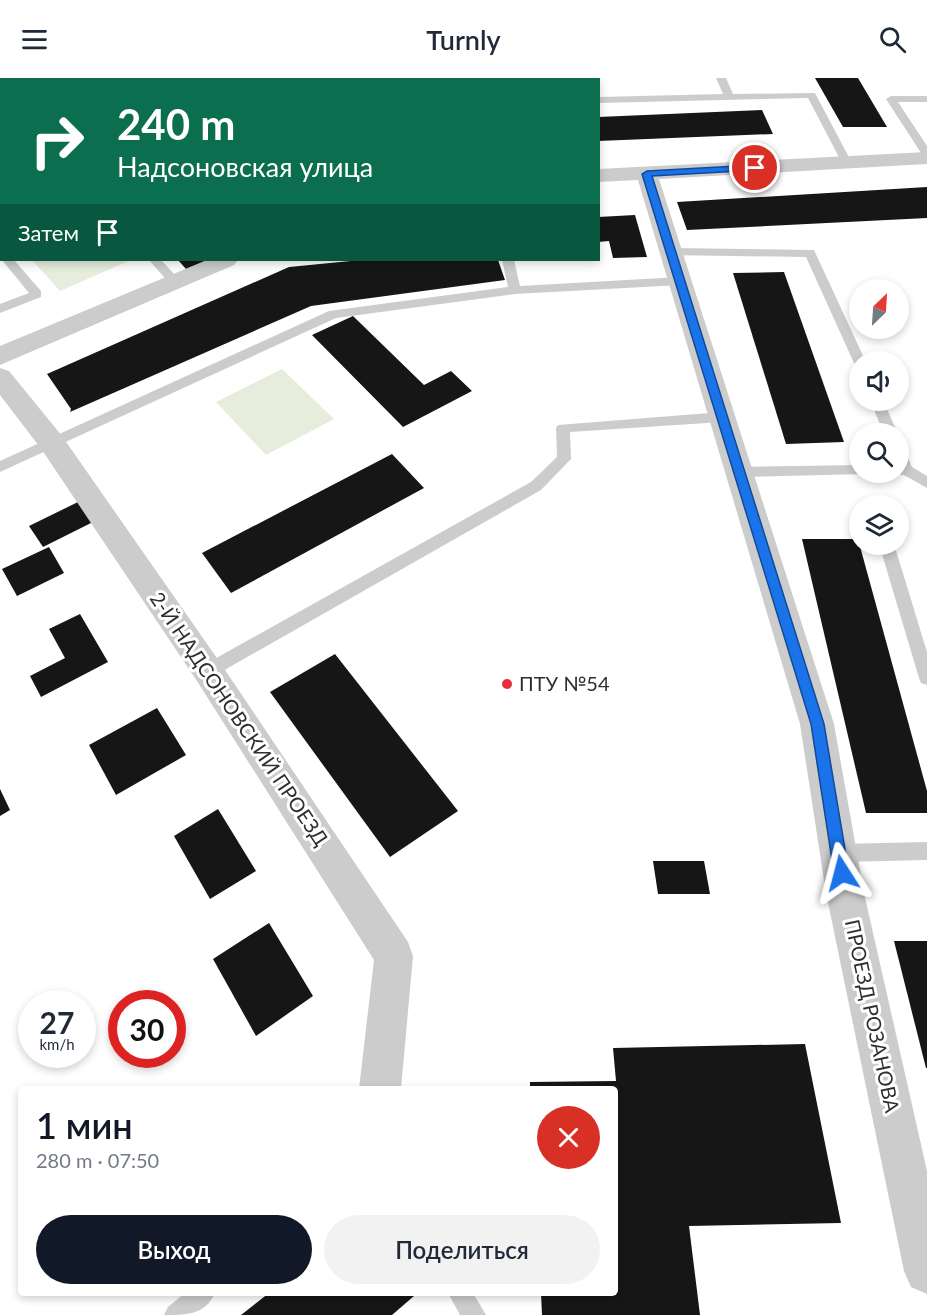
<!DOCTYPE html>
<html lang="ru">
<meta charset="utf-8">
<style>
:root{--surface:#fff;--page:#f2f2f3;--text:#1f2937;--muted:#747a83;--accent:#111827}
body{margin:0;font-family:Lato,sans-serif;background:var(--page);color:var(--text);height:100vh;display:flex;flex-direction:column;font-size:22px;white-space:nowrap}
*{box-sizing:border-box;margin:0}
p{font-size:20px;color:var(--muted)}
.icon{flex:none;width:33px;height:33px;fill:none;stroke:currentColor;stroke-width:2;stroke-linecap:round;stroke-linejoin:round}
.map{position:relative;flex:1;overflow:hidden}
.sheet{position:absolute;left:18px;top:1008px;width:600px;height:210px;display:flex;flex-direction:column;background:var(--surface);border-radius:6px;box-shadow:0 3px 9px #0003}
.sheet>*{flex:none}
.hud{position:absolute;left:0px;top:0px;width:600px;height:183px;box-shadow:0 3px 9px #0003;background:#0b6e4f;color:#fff;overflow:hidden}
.needle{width:39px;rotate:25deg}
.buttons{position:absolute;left:849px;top:201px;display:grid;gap:12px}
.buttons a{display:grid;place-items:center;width:60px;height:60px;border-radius:50%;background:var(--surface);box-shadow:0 3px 9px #0003;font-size:30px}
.speed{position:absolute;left:18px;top:912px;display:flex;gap:12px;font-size:30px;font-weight:700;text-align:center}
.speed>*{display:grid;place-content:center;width:78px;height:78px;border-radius:50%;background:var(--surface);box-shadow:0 3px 9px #0003;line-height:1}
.speed small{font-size:15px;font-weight:400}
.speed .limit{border:9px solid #d22;background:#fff;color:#111}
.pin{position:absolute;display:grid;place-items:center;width:51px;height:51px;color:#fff;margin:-26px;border:3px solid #fff;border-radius:50%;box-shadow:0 2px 6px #0007}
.me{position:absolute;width:66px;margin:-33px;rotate:351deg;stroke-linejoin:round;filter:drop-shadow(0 0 4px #0008)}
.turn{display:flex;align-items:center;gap:21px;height:126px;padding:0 18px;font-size:27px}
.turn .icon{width:78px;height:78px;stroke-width:2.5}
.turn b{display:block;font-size:42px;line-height:51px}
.then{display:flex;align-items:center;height:57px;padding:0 18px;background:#0003;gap:12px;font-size:22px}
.round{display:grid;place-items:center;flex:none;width:63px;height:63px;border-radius:32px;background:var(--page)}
.overview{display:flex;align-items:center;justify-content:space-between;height:102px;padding:0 18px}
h1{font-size:36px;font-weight:600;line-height:45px;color:var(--accent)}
.cta{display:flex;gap:12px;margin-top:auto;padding:12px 18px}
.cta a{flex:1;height:69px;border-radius:36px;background:var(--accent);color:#fff;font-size:24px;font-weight:600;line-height:69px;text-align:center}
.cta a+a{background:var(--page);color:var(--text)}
header{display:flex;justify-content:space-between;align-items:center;height:78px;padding:0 18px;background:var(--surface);font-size:27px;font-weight:600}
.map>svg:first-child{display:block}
.green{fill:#e6eddd}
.building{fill:#161616}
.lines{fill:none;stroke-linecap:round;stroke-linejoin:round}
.service{fill:#ccc;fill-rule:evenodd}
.minor{fill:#ccc;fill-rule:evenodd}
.route{fill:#1a73e8;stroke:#114b97;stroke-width:1.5}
.poi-dot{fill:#eb2c3d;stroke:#fff;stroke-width:2}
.labels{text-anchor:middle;stroke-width:6;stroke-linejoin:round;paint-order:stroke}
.poi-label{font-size:20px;fill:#2f2f2f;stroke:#fff;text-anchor:start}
.street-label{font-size:20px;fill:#2f2f2f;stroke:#fff}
</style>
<header><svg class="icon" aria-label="menu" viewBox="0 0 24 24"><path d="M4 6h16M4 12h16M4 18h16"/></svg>Turnly<svg class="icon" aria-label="search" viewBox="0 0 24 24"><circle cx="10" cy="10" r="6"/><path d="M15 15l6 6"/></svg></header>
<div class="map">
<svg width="927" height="1237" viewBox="0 0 927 1237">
<rect width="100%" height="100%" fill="#fff"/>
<!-- green -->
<g class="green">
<path d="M32 182H131L60 213Z"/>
<path d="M282 291 334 341 266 377 216 324Z"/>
</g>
<!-- building -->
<g class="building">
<path d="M815 0H858L887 49H843Z"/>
<path d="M762 32 773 56 598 63V39Z"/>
<path d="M927 109V140L687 152 677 124Z"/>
<path d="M635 137 647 179 613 180 609 163 598 164V139Z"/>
<path d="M178 182H208L186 191Z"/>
<path d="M361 182H498L505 202 311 228 70 334 71 331 47 296 289 189Z"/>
<path d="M784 194 844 364 786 366 733 195Z"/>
<path d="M353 238 424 307 451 293 472 313 403 349 312 257Z"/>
<path d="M392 376 424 410 231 515 202 475Z"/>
<path d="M78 424 93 444 43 469 29 448Z"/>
<path d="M802 461H858L927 713V735H866Z"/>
<path d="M49 469 64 495 17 518 2 491Z"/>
<path d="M80 536 108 584 41 619 30 598 65 580 49 551Z"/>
<path d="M335 576 458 733 390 779 270 614Z"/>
<path d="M157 630 186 677 116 717 89 667Z"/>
<path d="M0 711 10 732 0 738Z"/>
<path d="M218 731 256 793 210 821 174 758Z"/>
<path d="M653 783H704L710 816H658Z"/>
<path d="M269 845 313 918 256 958 213 881Z"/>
<path d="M894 863H927V990H926Z"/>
<path d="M805 966 841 1145 689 1148 700 1237H542L541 1215H615V1011H530V1004L616 1003 613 970Z"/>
<path d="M269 1215H412L414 1218 392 1237H241Z"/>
</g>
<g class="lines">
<!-- service -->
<g class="service">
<path d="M159 0H173L174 2H160Z"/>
<path d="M243 0H260L242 2Z"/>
<path d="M462 0H472L473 2H463Z"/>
<path d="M716 0H726L733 16 815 15 852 85 847 88 842 85 808 20 598 25V19L723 16Z"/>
<path d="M891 18H927V24H898L927 68V79L923 78 886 21Z"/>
<rect x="0" y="89" width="2" height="6"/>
<path d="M671 170 814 172 866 284H860V289L854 285 806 179 667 177 665 174Z"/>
<path d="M2 182H14L41 213V219L0 235V226L29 215Z"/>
<path d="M149 182H161L178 200V206H170Z"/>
<path d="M502 182H514L520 208 680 199 686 203 680 207 515 216 336 240 0 394V383L329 233 508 209Z"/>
<path d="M870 322H883L898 356H884Z"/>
<path d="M722 334 729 339 722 344 570 354 571 381 541 412 214 598 208 600 202 598 200 593 202 588 531 404 557 379 556 350 558 347Z"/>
<path d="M898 368 903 369 912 389 927 398V410L904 397 893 396 898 394Z"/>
<path d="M860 387V394L865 396 739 399 732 394 739 389Z"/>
<path d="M879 466H894L927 574V607L921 605 919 600Z"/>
<path d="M927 764V782L838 784 832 781 829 775 832 769 838 766Z"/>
<path d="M185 1215H215C205 1237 187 1237 164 1237L168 1229Z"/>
<path d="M448 1215H473L486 1237H460Z"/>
</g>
<!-- minor -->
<g class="minor">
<path d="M343 0H363L364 2H344Z"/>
<path d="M927 74V86L659 101 834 646 864 815 927 1093V1216L911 1209 904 1193 826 815 800 646 638 102 598 104V91Z"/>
<path d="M207 182H238L234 187 0 287V268Z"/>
<path d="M0 290 9 293 62 358 219 583 408 864 413 878 401 1011H359L374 882 197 603 42 372 0 317Z"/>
</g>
</g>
<!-- route -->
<path class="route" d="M755 87 758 88V92L652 98 824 646 849 795 847 800 842 803 836 800 834 795 811 646 642 96 647 93Z"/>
<!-- markers -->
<circle class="poi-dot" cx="507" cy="606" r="6"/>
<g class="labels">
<!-- poi labels -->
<g class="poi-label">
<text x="519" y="613">ПТУ №54</text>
</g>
<!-- street labels -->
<g class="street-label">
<text transform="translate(239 641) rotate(56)" y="7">2-Й НАДСОНОВСКИЙ ПРОЕЗД</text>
<text transform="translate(872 938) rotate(78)" y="7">ПРОЕЗД РОЗАНОВА</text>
</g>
</g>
</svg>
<div class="buttons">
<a><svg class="needle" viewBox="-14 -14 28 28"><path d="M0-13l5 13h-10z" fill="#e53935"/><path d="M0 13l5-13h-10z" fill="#747a83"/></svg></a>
<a><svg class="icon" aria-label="sound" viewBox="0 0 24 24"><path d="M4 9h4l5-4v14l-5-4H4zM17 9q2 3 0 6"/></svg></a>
<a><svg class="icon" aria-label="search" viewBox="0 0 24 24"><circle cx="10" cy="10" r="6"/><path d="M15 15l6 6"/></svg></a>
<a><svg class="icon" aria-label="layers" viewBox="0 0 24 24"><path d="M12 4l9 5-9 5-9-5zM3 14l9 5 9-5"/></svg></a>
</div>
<div class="speed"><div>27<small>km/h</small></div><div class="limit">30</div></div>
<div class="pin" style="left:755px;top:90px;background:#d93025"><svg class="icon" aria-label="arrive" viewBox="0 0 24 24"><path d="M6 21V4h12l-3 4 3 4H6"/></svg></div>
<svg class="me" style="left:842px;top:795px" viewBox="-20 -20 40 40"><path d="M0-17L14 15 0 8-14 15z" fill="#1a73e8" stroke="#fff" stroke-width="4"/></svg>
<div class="hud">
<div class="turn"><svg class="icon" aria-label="right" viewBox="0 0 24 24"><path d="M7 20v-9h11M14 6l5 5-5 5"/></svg><div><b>240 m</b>Надсоновская улица</div></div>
<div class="then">Затем<svg class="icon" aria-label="arrive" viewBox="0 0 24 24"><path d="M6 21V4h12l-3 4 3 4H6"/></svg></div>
</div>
<section class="sheet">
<div class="overview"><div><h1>1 мин</h1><p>280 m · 07:50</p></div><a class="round" style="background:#d93025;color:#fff"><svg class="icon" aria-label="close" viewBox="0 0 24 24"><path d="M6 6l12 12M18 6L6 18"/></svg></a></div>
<div class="cta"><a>Выход</a><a>Поделиться</a></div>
</section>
</div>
